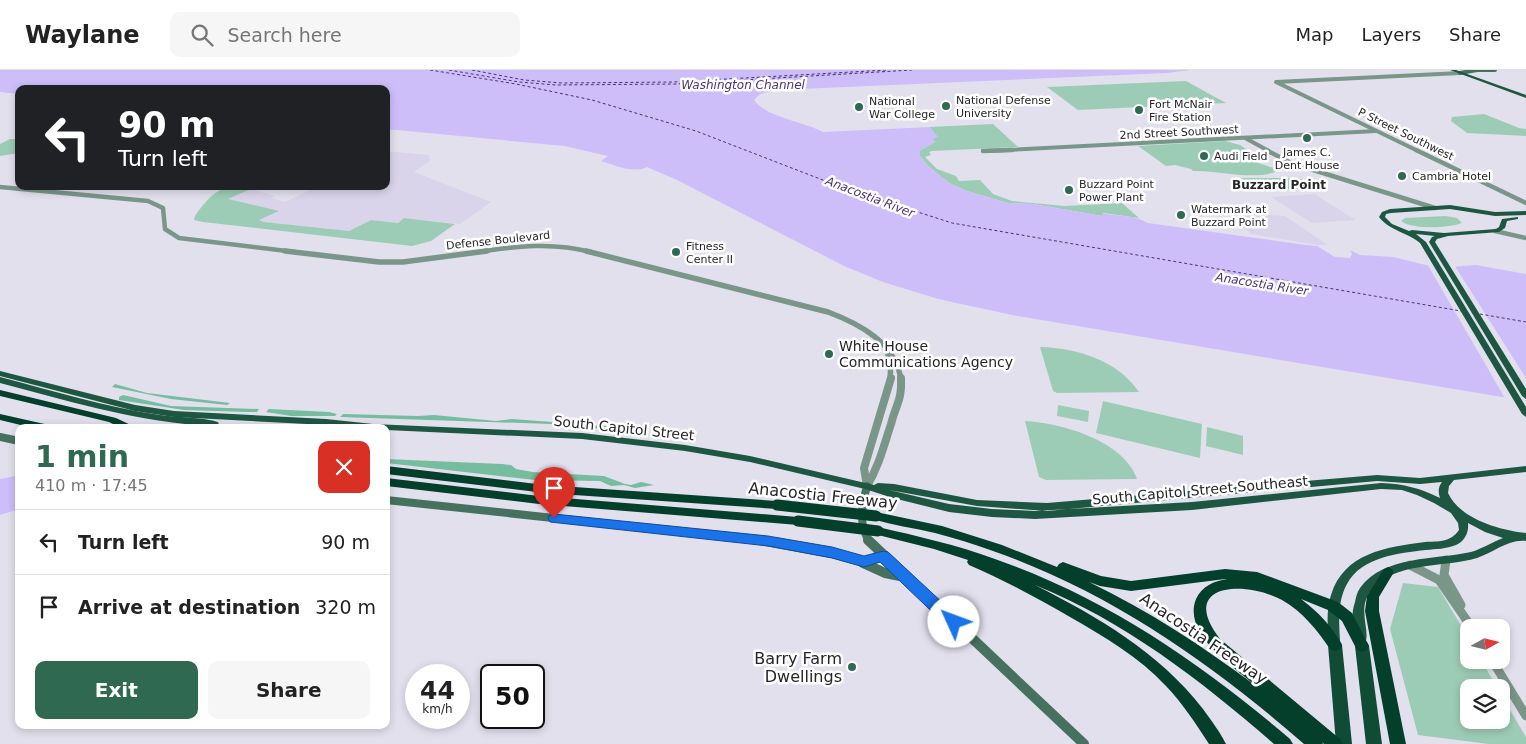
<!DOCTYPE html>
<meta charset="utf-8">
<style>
:root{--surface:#fff;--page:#f6f6f6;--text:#222;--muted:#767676;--line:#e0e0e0;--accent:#2f6952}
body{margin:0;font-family:"DejaVu Sans",sans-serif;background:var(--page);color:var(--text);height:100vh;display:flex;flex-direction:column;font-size:19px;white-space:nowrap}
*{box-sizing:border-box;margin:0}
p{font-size:16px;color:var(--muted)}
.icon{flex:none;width:28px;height:28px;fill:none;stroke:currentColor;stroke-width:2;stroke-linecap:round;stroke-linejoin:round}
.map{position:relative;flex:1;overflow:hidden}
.details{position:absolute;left:15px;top:354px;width:375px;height:305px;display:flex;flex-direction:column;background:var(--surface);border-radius:10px;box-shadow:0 2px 8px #0003}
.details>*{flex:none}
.banner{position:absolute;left:15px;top:15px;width:375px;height:105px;border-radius:10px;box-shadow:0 2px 8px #0003;background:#202124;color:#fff;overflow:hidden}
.needle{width:32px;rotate:82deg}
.fabs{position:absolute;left:1460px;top:549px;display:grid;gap:10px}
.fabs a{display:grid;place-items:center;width:50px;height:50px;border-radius:10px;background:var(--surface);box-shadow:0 2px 8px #0003;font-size:25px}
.speed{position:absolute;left:405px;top:594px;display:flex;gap:10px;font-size:25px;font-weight:700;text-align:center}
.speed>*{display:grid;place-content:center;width:65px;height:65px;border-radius:50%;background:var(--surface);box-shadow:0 2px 8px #0003;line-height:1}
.speed small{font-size:12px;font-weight:400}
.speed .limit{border:2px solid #111;border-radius:8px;background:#fff;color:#111}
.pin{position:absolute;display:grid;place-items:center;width:42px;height:42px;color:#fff;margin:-51px -21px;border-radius:50% 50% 50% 0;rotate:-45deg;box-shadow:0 0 5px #0007}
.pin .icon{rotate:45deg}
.me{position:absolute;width:55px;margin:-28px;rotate:313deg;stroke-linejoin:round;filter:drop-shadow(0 0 4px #0008)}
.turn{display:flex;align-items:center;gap:18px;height:105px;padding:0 20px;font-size:22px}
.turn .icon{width:65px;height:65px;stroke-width:2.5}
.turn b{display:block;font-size:35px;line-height:42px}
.round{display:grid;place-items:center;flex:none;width:52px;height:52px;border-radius:10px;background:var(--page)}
.summary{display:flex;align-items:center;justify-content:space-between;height:85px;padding:0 20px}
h1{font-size:30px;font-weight:700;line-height:38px;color:var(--accent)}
.cta{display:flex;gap:10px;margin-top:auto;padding:10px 20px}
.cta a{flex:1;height:58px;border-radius:10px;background:var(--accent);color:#fff;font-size:20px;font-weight:700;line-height:58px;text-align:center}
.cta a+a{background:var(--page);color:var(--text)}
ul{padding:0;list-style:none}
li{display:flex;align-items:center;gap:15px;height:65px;padding:0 20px;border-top:1px solid var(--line)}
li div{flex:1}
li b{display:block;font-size:19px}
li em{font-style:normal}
header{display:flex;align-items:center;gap:30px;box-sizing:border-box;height:70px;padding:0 25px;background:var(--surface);border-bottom:1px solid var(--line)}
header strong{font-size:24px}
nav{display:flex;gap:28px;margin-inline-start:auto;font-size:18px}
.search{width:350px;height:45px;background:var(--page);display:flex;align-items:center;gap:12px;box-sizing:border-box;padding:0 18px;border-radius:10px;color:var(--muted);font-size:19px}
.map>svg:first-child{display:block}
.built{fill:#d9d4e9}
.green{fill:#9dccb6}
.forest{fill:#76bc9e}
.water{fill:#cdbefa}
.pier{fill:#e3e0ee}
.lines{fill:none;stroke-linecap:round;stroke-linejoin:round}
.ferry{stroke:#4a3378;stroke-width:1;stroke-dasharray:3 2.5;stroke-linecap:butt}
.tertiary-far4{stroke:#7a9689;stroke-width:4}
.tertiary-far3{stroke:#7a9689;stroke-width:4.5}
.tertiary-far2{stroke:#7a9689;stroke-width:5.5}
.tertiary-far1{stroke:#7a9689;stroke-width:8}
.tertiary{stroke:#7a9689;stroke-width:9}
.secondary-far2{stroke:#47715f;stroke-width:4}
.secondary-far1{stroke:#47715f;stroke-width:8}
.secondary{stroke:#47715f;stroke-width:10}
.primary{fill:#1d5742;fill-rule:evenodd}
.trunk{fill:#104b36;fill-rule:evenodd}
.motorway{fill:#033f2b;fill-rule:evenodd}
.motorway-bridge{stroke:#033f2b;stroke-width:11}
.route{fill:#1a73e8;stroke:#114b97}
.poi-dot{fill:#2f6952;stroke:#fff;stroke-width:2}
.labels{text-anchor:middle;stroke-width:5;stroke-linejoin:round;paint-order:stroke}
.far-poi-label{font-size:11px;fill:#26252a;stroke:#fff;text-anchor:start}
.far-street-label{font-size:11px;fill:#26252a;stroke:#fff}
.far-water-label{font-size:12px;font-style:italic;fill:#4a3378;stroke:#fff}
.far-neighbourhood-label{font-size:12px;font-weight:bold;fill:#26252a;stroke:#fff}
.poi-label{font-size:14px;fill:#26252a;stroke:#fff;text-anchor:start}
.street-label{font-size:14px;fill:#26252a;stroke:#fff}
.near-street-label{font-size:16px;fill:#26252a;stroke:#fff}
.near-poi-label{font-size:16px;fill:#26252a;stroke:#fff;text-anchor:end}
</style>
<header>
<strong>Waylane</strong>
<div class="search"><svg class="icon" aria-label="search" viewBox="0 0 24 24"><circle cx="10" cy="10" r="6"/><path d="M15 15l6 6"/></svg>Search here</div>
<nav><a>Map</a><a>Layers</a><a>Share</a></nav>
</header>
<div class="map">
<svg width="1526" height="674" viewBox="0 0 1526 674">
<rect width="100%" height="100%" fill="#e3e0ee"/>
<!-- built -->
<g class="built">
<path d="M386 81 428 85 431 90 414 102 491 132 460 154 404 148 398 153 371 150 349 161 264 152 258 150 278 142 227 129 251 119 275 126 272 128 285 132 319 116H386Z"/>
<path d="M1314 124 1356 150 1312 153 1271 127Z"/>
<path d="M1225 142 1285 146 1328 175H1317L1252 164 1236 152H1240L1236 148Z"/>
</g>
<!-- green -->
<g class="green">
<path d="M1186 11 1226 33 1078 40 1047 17Z"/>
<path d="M1484 44 1519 58 1526 59V66L1467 63 1451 51 1452 47Z"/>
<path d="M993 54 1018 77 932 81 929 82 931 85 925 87 937 99 956 106 959 111 980 110 993 124 1012 131 1065 136 1122 133 1139 148 1103 143 1102 146 1033 134 1008 133 967 121 949 113 928 96 920 86 919 81 935 72 932 68 937 67 929 57Z"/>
<path d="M10 69H19V83L0 86V74Z"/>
<path d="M1225 71 1240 75 1265 91 1249 90 1280 100C1254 112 1221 100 1193 101L1191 99 1175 95 1166 96 1138 76Z"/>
<path d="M1241 108H1298L1325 117 1262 121Z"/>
<path d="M243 116 253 118 228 129 279 141 259 150 264 152 349 161 371 150 398 153 404 148 455 154 431 171 412 176 203 152 194 150 195 146C209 126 218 116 243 116Z"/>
<path d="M1446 146 1457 148 1462 153C1450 158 1412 160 1401 151L1405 148Z"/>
<path d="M1040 277C1077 278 1117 290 1139 322L1057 323 1053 321Z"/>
<path d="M1103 331 1202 354 1200 388 1096 363Z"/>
<path d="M1058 335 1089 341 1088 352 1057 346Z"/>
<path d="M1025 351C1061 353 1123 370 1137 409L1046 410 1039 407Z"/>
<path d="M1207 357 1243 366V385L1206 376Z"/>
<path d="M1403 513 1438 517 1469 569V590H1481L1497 617 1469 618V650H1501V625L1526 667V674H1489L1418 665 1390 559Z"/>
</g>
<!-- forest -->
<g class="forest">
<path d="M115 314 147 323 230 333 227 335 171 329 112 317Z"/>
<path d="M123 325 171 336 259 339 257 342H247L184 340 119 330V327Z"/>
<path d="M269 339 329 342 337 344 335 346H291L266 342Z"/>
<path d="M343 344 418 346 434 345 496 351 512 349 605 356 619 360 560 356 551 354 340 347Z"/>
<path d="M386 389 502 394 511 395 516 399 533 402 604 406 625 414 631 415 641 412 654 415 635 418 624 415 611 416 600 411 535 410 395 394 386 393Z"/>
</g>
<!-- water -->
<g class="water">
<path d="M0 0H1191L1167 3 777 20 760 24 754 30C765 47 805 52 823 62L930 57 938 67 933 68 935 72 919 81 920 86 928 96 949 113 967 121 1008 133 1033 134 1102 146V143C1119 147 1133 144 1148 153L1306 175 1317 176 1335 187 1350 188 1352 184 1350 180 1360 185 1393 187 1438 198 1476 195 1526 204V331L1012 245 938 229 883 212 844 196 677 110 647 97C633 104 615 95 601 91L608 86 564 76 386 59V19H19V24L0 22Z"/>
<path d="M15 406H19V439L0 445V409Z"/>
</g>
<!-- pier -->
<path class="pier" d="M1426 192 1442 196 1453 193 1526 308V333L1506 330Z"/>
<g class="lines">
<!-- ferry -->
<g class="ferry">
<path d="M430 0 516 14 592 30 696 61 846 119 952 153 1461 241"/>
<path d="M449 0 519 12 556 15 676 14 912 0"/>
<path d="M472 0 524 10 562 13 674 12 887 0"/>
<path d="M1480 244 1526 252"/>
</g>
<!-- tertiary-far4 -->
<g class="tertiary-far4">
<path d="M1245 68 1269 81"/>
<path d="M987 81 1376 61"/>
<path d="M1418 81 1276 12 1460 3"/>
</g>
<!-- tertiary-far3 -->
<g class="tertiary-far3">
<path d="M1266 80 1291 93 1435 138"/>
<path d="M1416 80 1526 133"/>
<path d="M983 81 1012 80"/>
<path d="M0 117 148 131 163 138 165 159 179 168 295 182"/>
<path d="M1495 161 1526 168"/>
<path d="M479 182C517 176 553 172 591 182"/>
</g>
<!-- tertiary-far2 -->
<g class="tertiary-far2">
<path d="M285 181 379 192H403L487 181"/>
<path d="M586 181 828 242C860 254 896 273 901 310"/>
<path d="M888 285 891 291 890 310"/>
</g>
<!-- tertiary-far1 -->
<g class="tertiary-far1">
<path d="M867 416C879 396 884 375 891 354 896 334 902 331 901 308"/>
<path d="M867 416 864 398 891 308"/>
</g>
<!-- tertiary -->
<g class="tertiary">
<path d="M1446 490 1444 505 1461 535"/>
<path d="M1410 495 1439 510 1472 558"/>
<path d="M1492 590 1526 646"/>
</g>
<!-- secondary-far2 -->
<g class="secondary-far2">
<path d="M1477 0H1495"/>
<path d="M1460 3 1477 0"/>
</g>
<!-- secondary-far1 -->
<g class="secondary-far1">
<path d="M0 367 19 371"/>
<path d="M867 416C862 435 858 453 869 471"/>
<path d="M386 430 767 471"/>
</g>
<!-- secondary -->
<g class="secondary">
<path d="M760 470 832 483 864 492 883 486"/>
<path d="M868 470 1084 674"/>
<path d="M863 493 885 503 905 507"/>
</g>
<!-- primary -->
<g class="primary">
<path d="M1450 0H1456L1526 25V28Z"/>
<path d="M1450 135 1495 142 1526 141V145L1495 146 1450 139 1391 143 1386 144 1385 147 1392 154 1409 161 1412 160 1444 163 1496 159 1499 157 1502 149 1518 147V149L1507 151 1505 158 1499 162 1448 166 1437 169 1435 172 1526 319V329L1522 326 1429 172 1432 167 1435 166 1416 164 1426 172 1526 337V347L1522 344 1420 173C1407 162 1390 161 1379 147L1382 142 1390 139Z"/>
<path d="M0 301 135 335 174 341 326 349 373 354 582 363 685 375 750 386 874 415 878 413 894 414 977 430 1047 433 1377 405 1420 408 1526 396V402L1454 410 1449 416 1448 423C1460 449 1499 460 1526 463V471C1508 469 1493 483 1477 488 1444 498 1392 491 1370 522 1357 540 1371 562 1365 573L1361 575 1357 573C1351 563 1351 543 1355 532 1356 527 1357 522 1360 518 1384 485 1436 490 1471 482 1482 479 1492 472 1503 468L1485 462 1468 453C1469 462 1465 471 1456 475 1446 479 1436 479 1426 480 1399 483 1361 487 1347 514 1337 532 1339 552 1340 571L1338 574 1334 576 1330 574 1328 571C1328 556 1326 540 1331 525 1344 483 1386 477 1425 472 1438 471 1450 473 1459 460L1458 453 1451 443 1434 433 1417 425 1402 420 1381 419 1192 440 1035 449 992 447 949 442 893 428 865 419 750 392 685 381 582 369 386 360V358H352L326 355 174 347 135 341 0 306ZM1377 411 1420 414 1442 412C1438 417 1438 422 1440 428 1419 418 1405 414 1381 413L1192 432 1035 441 992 439 949 434 889 420 977 436 1047 441Z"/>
<path d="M0 307C53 321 106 337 160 345 171 347 214 348 219 353 214 358 205 355 198 355 130 350 65 330 0 313Z"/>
</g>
<!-- trunk -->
<g class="trunk">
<path d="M1335 569 1340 571 1342 575 1352 674H1336L1328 575 1330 571Z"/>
<path d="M1362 570 1367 572 1369 576 1382 674H1366L1355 576 1357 572Z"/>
</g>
<!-- motorway -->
<g class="motorway">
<path d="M0 320 116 348 137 358H121L109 352 0 326Z"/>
<path d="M0 344 49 355 54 358H33L0 350Z"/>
<path d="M386 396 545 415 777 431 781 432 783 435 781 438 777 439 545 423 386 404Z"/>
<path d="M386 408 539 426 798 447 802 448 804 451 802 454 798 455 539 434 386 416Z"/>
<path d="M876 442 942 456 1002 475 1057 497 1059 494 1063 492 1101 506 1131 511 1225 499 1257 502 1338 532 1352 543 1369 576 1367 580 1362 582 1357 580 1342 551 1328 540 1301 529C1317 541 1333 557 1342 575L1340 579 1335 581 1330 579C1317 560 1303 542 1282 530 1245 510 1177 513 1220 569L1340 669 1343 674H1324L1322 672 1323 674H1304C1211 593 1110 522 993 481 974 474 954 468 935 463 914 458 892 455 872 449L870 446 872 443ZM1225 509H1227C1214 511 1202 516 1196 529 1182 564 1234 597 1256 616 1204 577 1149 541 1089 512L1100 516 1131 521Z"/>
<path d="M878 457C917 466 957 475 995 489 1107 528 1201 593 1290 669L1293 674H1274C1202 611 1124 551 1035 515 1098 547 1159 582 1203 639 1211 650 1220 662 1226 674H1209C1196 654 1183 634 1166 616 1139 587 1105 567 1070 547 1037 528 1004 510 969 495L967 492 968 490 934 479 874 464 872 461 874 458Z"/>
<path d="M1388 497 1392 499 1394 502 1379 527V541L1406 674H1390L1365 541 1367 526 1384 499Z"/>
</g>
<!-- motorway-bridge -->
<g class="motorway-bridge">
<path d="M777 435 876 446"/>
<path d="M798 451 878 461"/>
</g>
</g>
<!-- route -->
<path class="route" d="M554 444 768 466 832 477 864 486 883 481 888 482 959 548 961 552 959 557 954 558 948 557 880 492 864 497 832 488 768 476 550 452 548 448 550 445Z"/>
<!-- markers -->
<g class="poi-dot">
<circle cx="946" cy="36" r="5"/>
<circle cx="859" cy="37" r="5"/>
<circle cx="1139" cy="40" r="5"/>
<circle cx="1307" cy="68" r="5"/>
<circle cx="1204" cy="86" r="5"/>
<circle cx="1402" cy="106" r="5"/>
<circle cx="1069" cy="120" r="5"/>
<circle cx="1181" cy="145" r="5"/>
<circle cx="676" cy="182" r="5"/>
<circle cx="829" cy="284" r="5"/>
<circle cx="852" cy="597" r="5"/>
</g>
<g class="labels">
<!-- far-poi labels -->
<g class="far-poi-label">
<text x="956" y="34">National Defense<tspan x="956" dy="13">University</tspan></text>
<text x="869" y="35">National<tspan x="869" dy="13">War College</tspan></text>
<text x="1149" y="38">Fort McNair<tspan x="1149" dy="13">Fire Station</tspan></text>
<text x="1307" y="86" text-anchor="middle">James C.<tspan x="1307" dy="13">Dent House</tspan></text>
<text x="1214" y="90">Audi Field</text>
<text x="1412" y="110">Cambria Hotel</text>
<text x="1079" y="118">Buzzard Point<tspan x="1079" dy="13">Power Plant</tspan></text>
<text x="1191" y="143">Watermark at<tspan x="1191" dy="13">Buzzard Point</tspan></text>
<text x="686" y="180">Fitness<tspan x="686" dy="13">Center II</tspan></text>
</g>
<!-- far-street labels -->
<g class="far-street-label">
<text transform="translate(1179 62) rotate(-3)" y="4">2nd Street Southwest</text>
<text transform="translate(1406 64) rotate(26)" y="4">P Street Southwest</text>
<text transform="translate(498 170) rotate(-6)" y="4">Defense Boulevard</text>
</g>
<!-- far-water labels -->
<g class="far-water-label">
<text x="743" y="19">Washington Channel</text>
<text transform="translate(870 127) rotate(21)" y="4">Anacostia River</text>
<text transform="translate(1262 214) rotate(9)" y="4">Anacostia River</text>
</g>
<!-- far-neighbourhood labels -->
<g class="far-neighbourhood-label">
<text x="1279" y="119">Buzzard Point</text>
</g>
<!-- poi labels -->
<g class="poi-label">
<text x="839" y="281">White House<tspan x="839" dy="16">Communications Agency</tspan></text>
</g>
<!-- street labels -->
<g class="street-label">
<text transform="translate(624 358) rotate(6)" y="5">South Capitol Street</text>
<text transform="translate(1200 420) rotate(-5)" y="5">South Capitol Street Southeast</text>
</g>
<!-- near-street labels -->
<g class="near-street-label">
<text transform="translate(823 425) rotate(6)" y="6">Anacostia Freeway</text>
<text transform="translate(1204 568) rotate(34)" y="6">Anacostia Freeway</text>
</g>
<!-- near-poi labels -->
<g class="near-poi-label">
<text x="842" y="594">Barry Farm<tspan x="842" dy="18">Dwellings</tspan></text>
</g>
</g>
</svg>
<div class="fabs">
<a><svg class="needle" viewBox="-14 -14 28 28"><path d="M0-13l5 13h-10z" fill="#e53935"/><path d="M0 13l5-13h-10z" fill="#767676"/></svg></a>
<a><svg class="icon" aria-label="layers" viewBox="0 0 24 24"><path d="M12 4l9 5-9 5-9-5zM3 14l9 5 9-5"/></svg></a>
</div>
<div class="speed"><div>44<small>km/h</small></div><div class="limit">50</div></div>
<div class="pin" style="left:554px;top:448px;background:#d93025"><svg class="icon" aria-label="arrive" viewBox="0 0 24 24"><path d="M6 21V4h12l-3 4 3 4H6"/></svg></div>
<svg class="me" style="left:954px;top:552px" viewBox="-20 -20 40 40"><circle r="19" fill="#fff"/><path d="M0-13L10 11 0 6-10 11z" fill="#1a73e8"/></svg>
<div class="banner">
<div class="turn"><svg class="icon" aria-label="left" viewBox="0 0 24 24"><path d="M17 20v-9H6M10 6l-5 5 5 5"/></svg><div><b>90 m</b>Turn left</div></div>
</div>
<section class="details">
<div class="summary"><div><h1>1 min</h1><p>410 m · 17:45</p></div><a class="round" style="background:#d93025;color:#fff"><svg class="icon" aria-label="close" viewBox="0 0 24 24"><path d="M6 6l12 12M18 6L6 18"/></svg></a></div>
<ul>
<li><svg class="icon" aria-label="left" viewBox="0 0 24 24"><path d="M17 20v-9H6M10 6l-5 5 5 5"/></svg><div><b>Turn left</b></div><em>90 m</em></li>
<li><svg class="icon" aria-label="arrive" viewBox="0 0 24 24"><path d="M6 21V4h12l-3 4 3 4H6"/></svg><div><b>Arrive at destination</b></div><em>320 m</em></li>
</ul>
<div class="cta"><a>Exit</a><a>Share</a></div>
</section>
</div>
